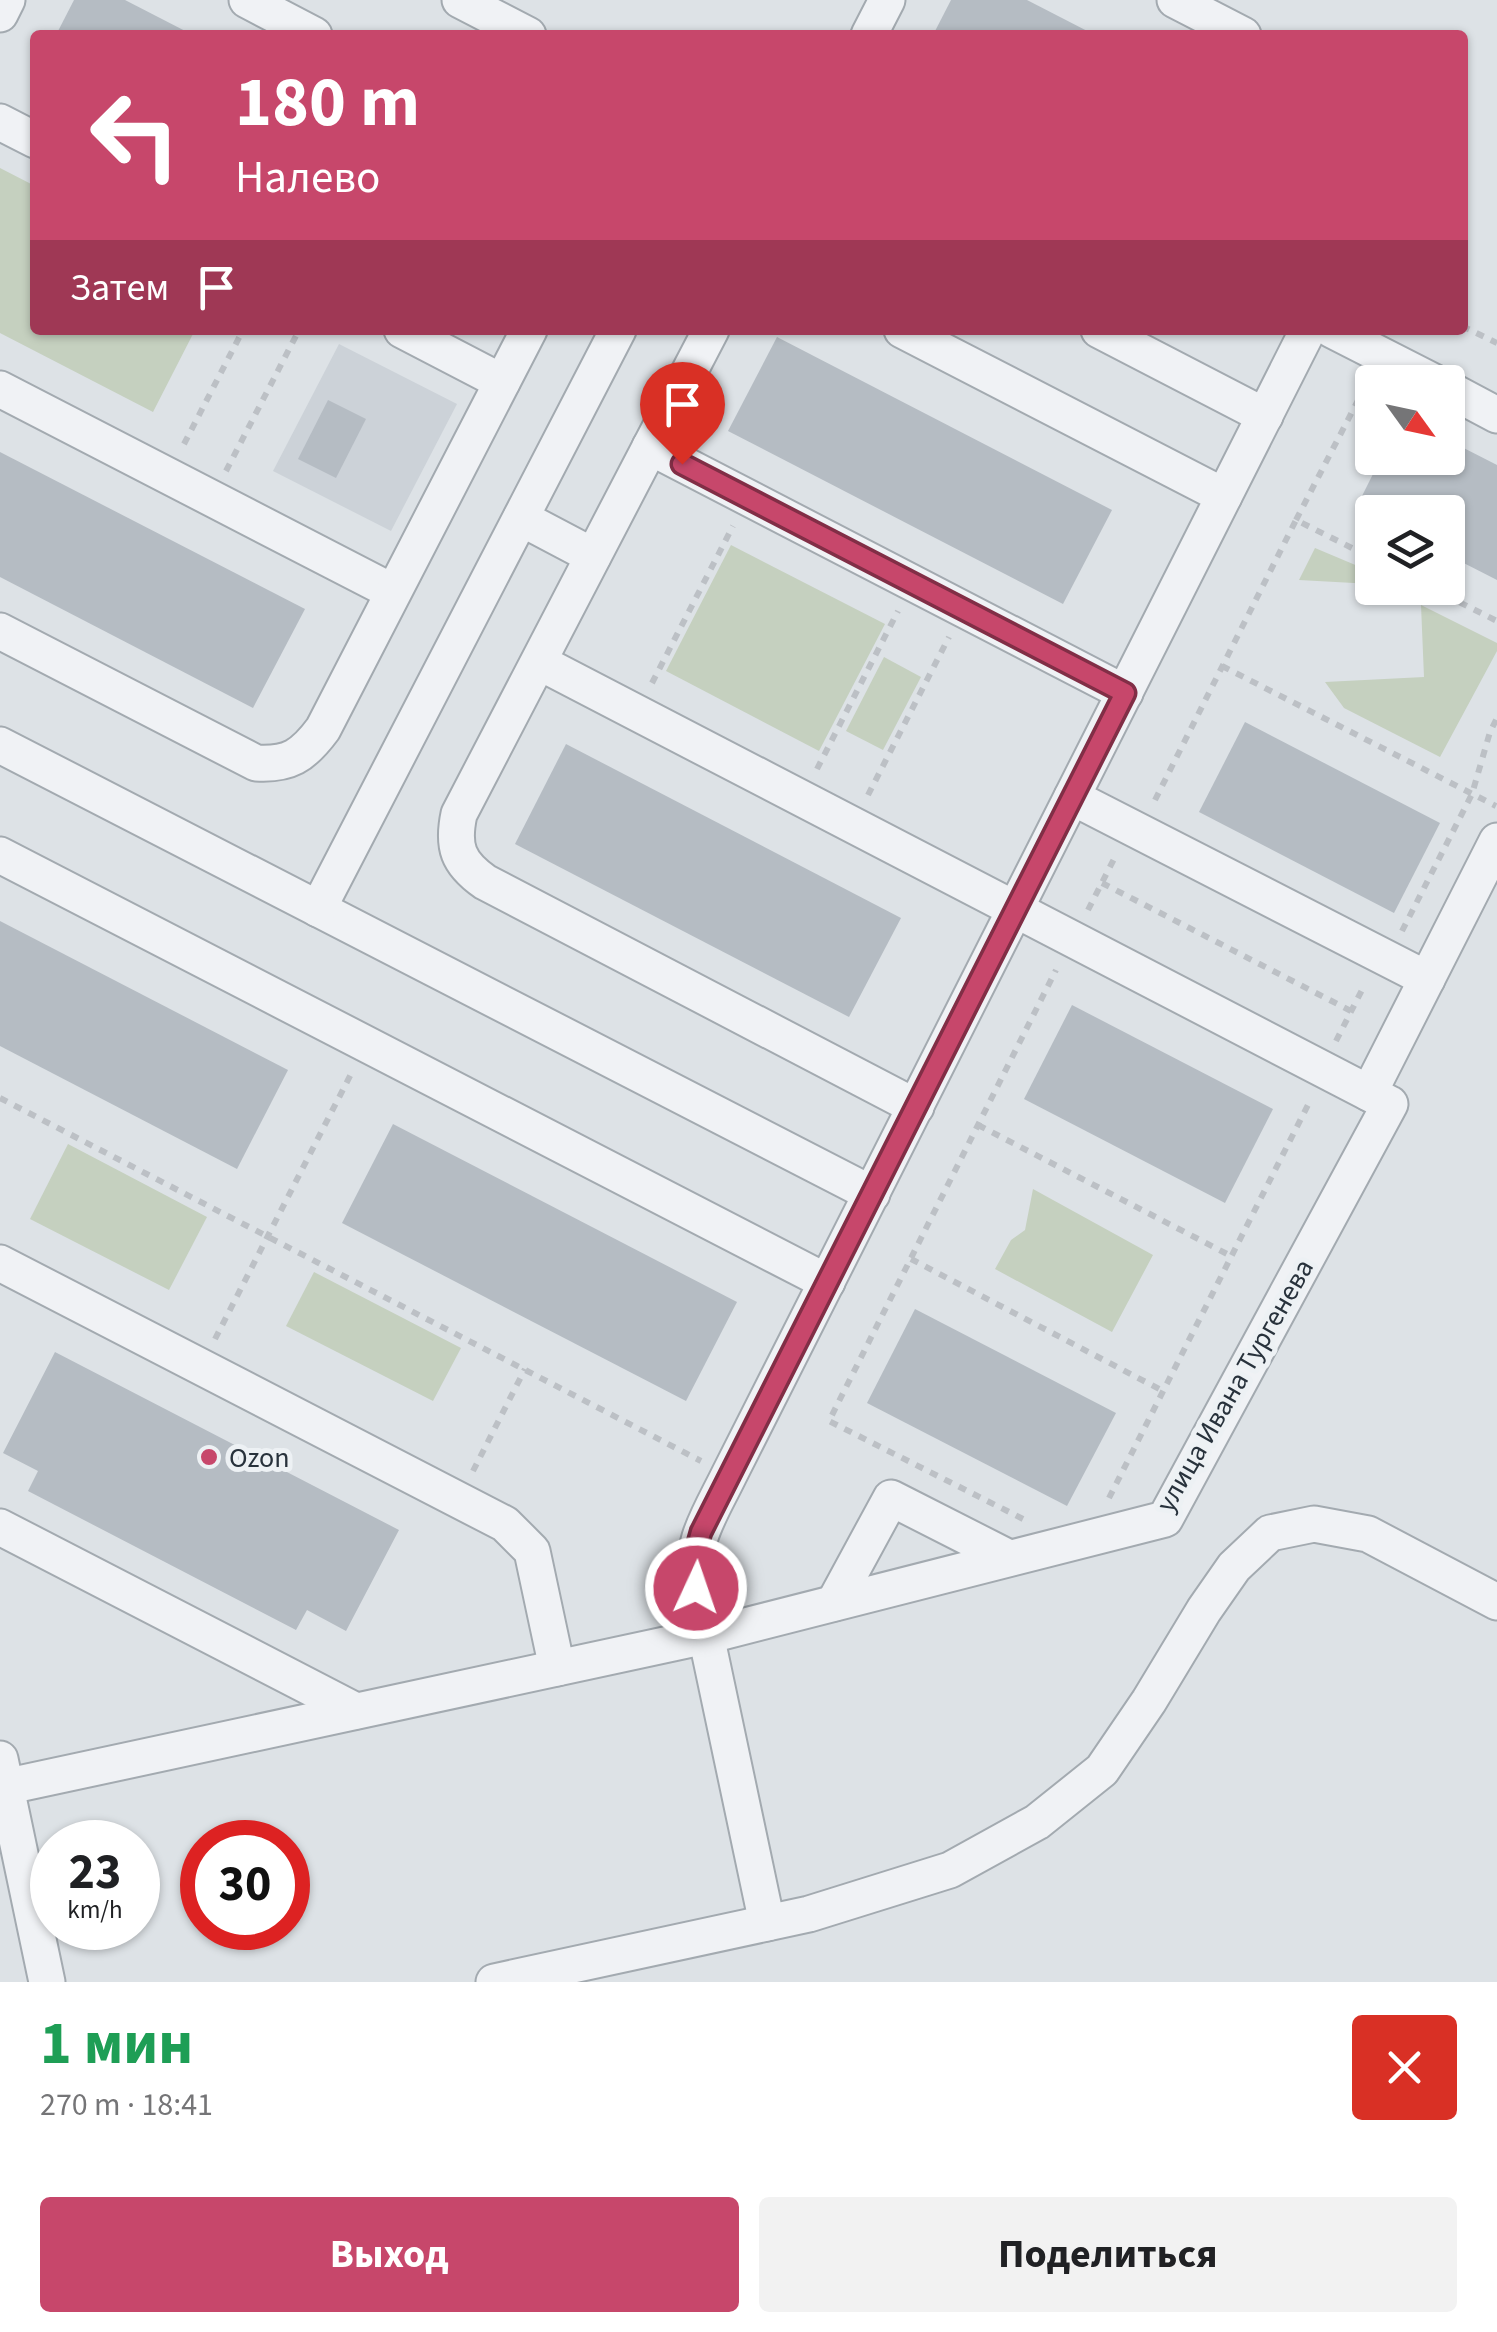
<!DOCTYPE html>
<html lang="ru">
<meta charset="utf-8">
<style>
:root{--surface:#fff;--page:#f2f2f2;--text:#202124;--muted:#757577;--accent:#c7476b}
body{margin:0;font-family:"Source Sans 3",sans-serif;background:var(--page);color:var(--text);height:100vh;display:flex;flex-direction:column;font-size:38px;white-space:nowrap}
*{box-sizing:border-box;margin:0}
p{font-size:32px;color:var(--muted)}
.icon{flex:none;width:55px;height:55px;fill:none;stroke:currentColor;stroke-width:2;stroke-linecap:round;stroke-linejoin:round}
.map{position:relative;height:1982px;overflow:hidden}
.panel{display:flex;flex-direction:column;background:var(--surface);flex:1}
.panel>*{flex:none}
.banner{position:absolute;left:30px;top:30px;width:1438px;height:305px;border-radius:10px;box-shadow:0 2px 8px #0004;background:#c7476b;color:#fff;overflow:hidden}
.needle{width:65px;rotate:123deg}
.fabs{position:absolute;left:1355px;top:365px;display:grid;gap:20px}
.fabs a{display:grid;place-items:center;width:110px;height:110px;border-radius:10px;background:var(--surface);box-shadow:0 2px 8px #0004;font-size:50px}
.speed{position:absolute;left:30px;top:1820px;display:flex;gap:20px;font-size:50px;font-weight:700;text-align:center}
.speed>*{display:grid;place-content:center;width:130px;height:130px;border-radius:50%;background:var(--surface);box-shadow:0 2px 8px #0004;line-height:1}
.speed small{font-size:25px;font-weight:400}
.speed .limit{border:15px solid #d22;background:#fff;color:#111}
.pin{position:absolute;display:grid;place-items:center;width:85px;height:85px;color:#fff;margin:-102px -42px;border-radius:50% 50% 50% 0;rotate:-45deg;box-shadow:0 0 10px #0007}
.pin .icon{rotate:45deg}
.me{position:absolute;width:110px;margin:-55px;rotate:3deg;stroke-linejoin:round;filter:drop-shadow(0 0 8px #0008)}
.turn{display:flex;align-items:center;gap:35px;height:210px;padding:0 40px;font-size:45px}
.turn .icon{width:130px;height:130px;stroke-width:2.5}
.turn b{display:block;font-size:70px;line-height:85px}
.then{display:flex;align-items:center;height:95px;padding:0 40px;background:#0003;gap:20px;font-size:38px}
.round{display:grid;place-items:center;flex:none;width:105px;height:105px;border-radius:10px;background:var(--page)}
.head{display:flex;align-items:center;justify-content:space-between;height:170px;padding:0 40px}
h1{font-size:60px;font-weight:700;line-height:75px;color:#1e9e55}
.primary-button{display:flex;gap:20px;margin-top:auto;padding:20px 40px}
.primary-button a{flex:1;height:115px;border-radius:10px;background:var(--accent);color:#fff;font-size:40px;font-weight:700;line-height:115px;text-align:center}
.primary-button a+a{background:var(--page);color:var(--text)}
.map>svg:first-child{display:block}
.built{fill:#ccd2d8}
.green{fill:#c5d0bf}
.building{fill:#b5bcc3}
.lines{fill:none;stroke-linecap:round;stroke-linejoin:round}
.minor-casing{stroke:#a3aab0;stroke-width:39}
.path{stroke:#bcc0c5;stroke-width:6;stroke-dasharray:8 8;stroke-linecap:butt}
.minor{stroke:#f0f2f5;stroke-width:35}
.route-casing{stroke:#812e46;stroke-width:25}
.route{stroke:#c7476b;stroke-width:18}
.poi-dot{fill:#c7476b;stroke:#edf1f4;stroke-width:4}
.labels{text-anchor:middle;stroke-width:10;stroke-linejoin:round;paint-order:stroke}
.street-label{font-size:28px;fill:#28323c;stroke:#edf1f4}
.poi-label{font-size:28px;fill:#28323c;stroke:#edf1f4;text-anchor:start}
</style>
<div class="map">
<svg width="1497" height="1982" viewBox="0 0 1497 1982">
<rect width="100%" height="100%" fill="#dde2e6"/>
<!-- built -->
<path class="built" d="M339 344 457 404 391 531 273 471Z"/>
<!-- green -->
<g class="green">
<path d="M0 168 35 186V330H195L153 412 0 333Z"/>
<path d="M731 545 885 624 819 751 666 671Z"/>
<path d="M1315 548 1372 572V584L1299 580Z"/>
<path d="M1421 605 1497 643V651L1440 757 1344 708 1325 682 1424 677Z"/>
<path d="M884 657 921 677 883 750 846 731Z"/>
<path d="M68 1144 207 1217 169 1290 30 1219Z"/>
<path d="M1033 1189 1153 1255 1112 1332 995 1269 1011 1240 1025 1230Z"/>
<path d="M314 1272 461 1348 433 1401 286 1326Z"/>
</g>
<!-- building -->
<g class="building">
<path d="M74 0H125L193 35H56Z"/>
<path d="M951 0H1027L1095 35H933Z"/>
<path d="M777 337 1112 510 1063 604 728 431Z"/>
<path d="M328 400 366 419 336 478 298 459Z"/>
<path d="M1448 440 1497 465V580L1448 555V512H1372V516L1356 508 1381 458H1448Z"/>
<path d="M0 452 305 609 253 708 0 577Z"/>
<path d="M1245 722 1440 823 1394 913 1199 812Z"/>
<path d="M566 744 901 918 849 1017 515 844Z"/>
<path d="M0 921 288 1070 237 1169 0 1046Z"/>
<path d="M1072 1005 1273 1109 1225 1203 1024 1099Z"/>
<path d="M393 1124 737 1302 686 1401 342 1223Z"/>
<path d="M915 1309 1116 1413 1067 1506 867 1403Z"/>
<path d="M55 1352 399 1530 346 1631 307 1610 296 1630 28 1491 38 1471 3 1453Z"/>
</g>
<g class="lines">
<defs>
<g id="minor">
<path d="M247 0 314 35"/>
<path d="M460 0 528 35"/>
<path d="M1175 0 1243 35"/>
<path d="M0 14 7 0"/>
<path d="M869 35 887 0"/>
<path d="M0 122 35 140"/>
<path d="M402 330 502 382"/>
<path d="M711 330 459 814C452 847 458 863 485 882L916 1107"/>
<path d="M902 330 1224 496"/>
<path d="M1099 330 1265 416"/>
<path d="M1332 330 1434 382"/>
<path d="M0 389 393 592"/>
<path d="M1448 389 1497 415"/>
<path d="M650 447 1125 693"/>
<path d="M521 518 593 556"/>
<path d="M0 631 256 763C289 765 303 756 323 729L529 330"/>
<path d="M0 745 872 1194"/>
<path d="M1072 797 1427 979"/>
<path d="M0 855 827 1282"/>
<path d="M318 909 618 330"/>
<path d="M1369 1093 1497 841"/>
<path d="M0 1263 505 1524 532 1551 557 1668"/>
<path d="M0 1527 356 1711"/>
<path d="M834 1603 891 1498 1009 1558"/>
<path d="M0 1759 47 1982"/>
<path d="M0 1788 706 1636 1165 1519 1390 1104 539 662"/>
<path d="M767 1923 696 1588C689 1543 710 1514 729 1475L1308 330"/>
<path d="M494 1982 809 1914 950 1870 1037 1822 1102 1770 1149 1701 1204 1610 1234 1567 1270 1533 1314 1524 1368 1534 1497 1602"/>
</g>
</defs>
<!-- minor casing -->
<use href="#minor" class="minor-casing"/>
<!-- path -->
<g class="path">
<path d="M1462 326 1497 343"/>
<path d="M184 444 243 330"/>
<path d="M226 471 299 330"/>
<path d="M1296 520 1367 383"/>
<path d="M1431 588 1497 621"/>
<path d="M1222 666 1496 806"/>
<path d="M652 683 733 526"/>
<path d="M817 769 898 611"/>
<path d="M868 795 949 637"/>
<path d="M1155 800 1296 520 1372 558"/>
<path d="M1102 883 1351 1011"/>
<path d="M1088 910 1114 859"/>
<path d="M1402 931 1472 794 1490 732 1497 718"/>
<path d="M1336 1041 1364 986"/>
<path d="M0 1098 701 1461"/>
<path d="M978 1125 1231 1256"/>
<path d="M911 1259 1163 1391"/>
<path d="M215 1339 351 1074"/>
<path d="M473 1471 525 1369"/>
<path d="M1109 1498 1311 1099"/>
<path d="M1023 1519 829 1421 1056 970"/>
</g>
<!-- minor -->
<use href="#minor" class="minor"/>
</g>
<g class="lines">
<defs>
<path id="route" d="M682 464 1125 693 701 1532 694 1557 696 1588"/>
</defs>
<!-- route casing -->
<use href="#route" class="route-casing"/>
<!-- route -->
<use href="#route" class="route"/>
</g>
<!-- markers -->
<circle class="poi-dot" cx="209" cy="1457" r="10"/>
<g class="labels">
<!-- street labels -->
<g class="street-label">
<text transform="translate(1234 1385) rotate(-60)" y="10">улица Ивана Тургенева</text>
</g>
<!-- poi labels -->
<g class="poi-label">
<text x="229" y="1467">Ozon</text>
</g>
</g>
</svg>
<div class="fabs">
<a><svg class="needle" viewBox="-14 -14 28 28"><path d="M0-13l5 13h-10z" fill="#e53935"/><path d="M0 13l5-13h-10z" fill="#757577"/></svg></a>
<a><svg class="icon" aria-label="layers" viewBox="0 0 24 24"><path d="M12 4l9 5-9 5-9-5zM3 14l9 5 9-5"/></svg></a>
</div>
<div class="speed"><div>23<small>km/h</small></div><div class="limit">30</div></div>
<div class="pin" style="left:682px;top:464px;background:#d93025"><svg class="icon" aria-label="arrive" viewBox="0 0 24 24"><path d="M6 21V4h12l-3 4 3 4H6"/></svg></div>
<svg class="me" style="left:696px;top:1588px" viewBox="-20 -20 40 40"><circle r="17" fill="#c7476b" stroke="#fff" stroke-width="3"/><path d="M0-11L8 9 0 5-8 9z" fill="#fff"/></svg>
<div class="banner">
<div class="turn"><svg class="icon" aria-label="left" viewBox="0 0 24 24"><path d="M17 20v-9H6M10 6l-5 5 5 5"/></svg><div><b>180 m</b>Налево</div></div>
<div class="then">Затем<svg class="icon" aria-label="arrive" viewBox="0 0 24 24"><path d="M6 21V4h12l-3 4 3 4H6"/></svg></div>
</div>
</div>
<section class="panel">
<div class="head"><div><h1>1 мин</h1><p>270 m · 18:41</p></div><a class="round" style="background:#d93025;color:#fff"><svg class="icon" aria-label="close" viewBox="0 0 24 24"><path d="M6 6l12 12M18 6L6 18"/></svg></a></div>
<div class="primary-button"><a>Выход</a><a>Поделиться</a></div>
</section>
